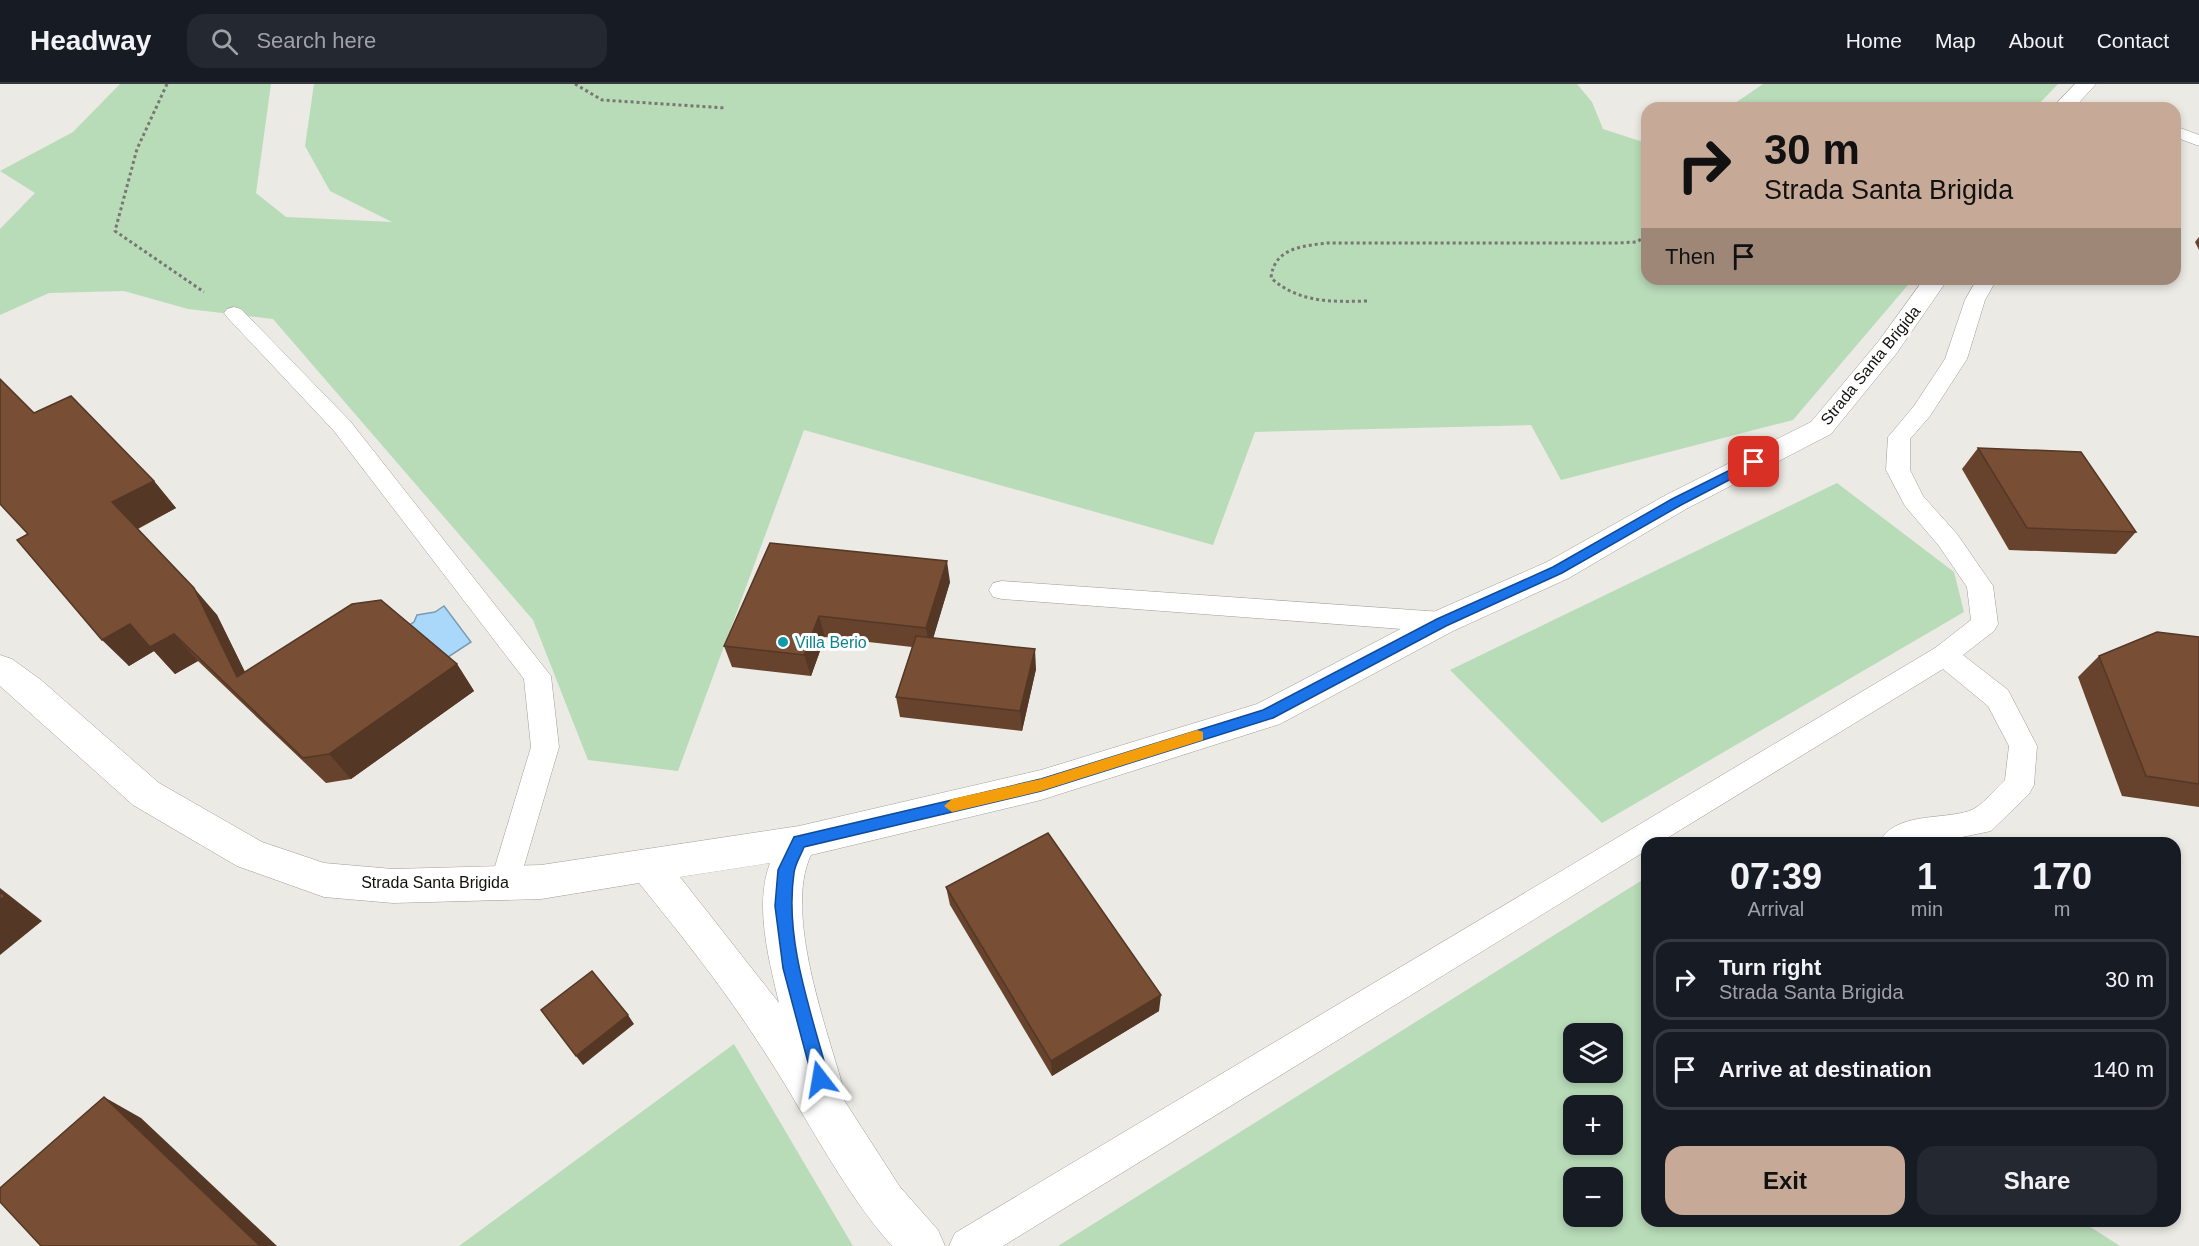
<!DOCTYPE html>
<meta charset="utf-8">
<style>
:root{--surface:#171b24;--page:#242831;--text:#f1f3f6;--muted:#9ea1a6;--line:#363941;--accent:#c7a997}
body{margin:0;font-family:Arial,sans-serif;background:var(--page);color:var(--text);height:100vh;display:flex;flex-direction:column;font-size:22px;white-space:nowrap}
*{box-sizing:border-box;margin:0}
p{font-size:20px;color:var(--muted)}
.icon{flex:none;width:33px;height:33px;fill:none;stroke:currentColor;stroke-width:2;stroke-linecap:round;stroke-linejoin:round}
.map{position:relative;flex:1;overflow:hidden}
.side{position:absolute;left:1641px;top:753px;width:540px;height:390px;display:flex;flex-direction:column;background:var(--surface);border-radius:18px;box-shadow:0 3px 9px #0003}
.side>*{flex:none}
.hud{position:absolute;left:1641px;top:18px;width:540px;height:183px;border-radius:18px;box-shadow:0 3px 9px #0003;background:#c7a997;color:#111;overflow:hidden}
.controls{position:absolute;left:1563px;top:939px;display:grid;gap:12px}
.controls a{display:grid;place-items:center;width:60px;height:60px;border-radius:12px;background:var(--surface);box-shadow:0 3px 9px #0003;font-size:30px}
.pin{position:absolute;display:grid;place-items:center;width:51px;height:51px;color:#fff;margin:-26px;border-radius:12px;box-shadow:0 3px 9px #0006}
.me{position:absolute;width:66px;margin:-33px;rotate:346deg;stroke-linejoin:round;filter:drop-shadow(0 0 4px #0008)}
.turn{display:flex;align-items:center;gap:21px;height:126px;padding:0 24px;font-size:27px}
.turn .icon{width:78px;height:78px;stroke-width:2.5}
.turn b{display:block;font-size:42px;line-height:51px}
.then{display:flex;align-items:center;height:57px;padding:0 24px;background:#0003;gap:12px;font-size:22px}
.eta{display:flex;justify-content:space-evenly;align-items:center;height:102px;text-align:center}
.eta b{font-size:36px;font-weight:800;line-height:42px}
.action{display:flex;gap:12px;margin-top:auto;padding:12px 24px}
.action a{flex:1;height:69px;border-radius:18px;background:var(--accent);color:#111;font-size:24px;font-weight:800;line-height:69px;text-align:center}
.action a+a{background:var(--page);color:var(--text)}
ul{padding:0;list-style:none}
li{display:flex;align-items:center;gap:18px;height:81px;margin:0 12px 9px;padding:0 12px;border:3px solid var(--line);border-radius:18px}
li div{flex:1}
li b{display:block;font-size:22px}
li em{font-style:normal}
header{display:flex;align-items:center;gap:36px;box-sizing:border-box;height:84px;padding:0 30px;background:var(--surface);border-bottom:2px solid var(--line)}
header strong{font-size:28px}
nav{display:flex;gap:33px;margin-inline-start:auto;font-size:21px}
.search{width:420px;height:54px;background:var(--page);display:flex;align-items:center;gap:15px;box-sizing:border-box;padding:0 21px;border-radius:18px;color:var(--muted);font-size:22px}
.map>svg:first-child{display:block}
.green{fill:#b8dbb8;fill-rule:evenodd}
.water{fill:#a9d8fa;stroke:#7b9cb3;stroke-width:1.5}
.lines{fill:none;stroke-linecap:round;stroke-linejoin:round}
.lane-casing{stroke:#a09e99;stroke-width:1}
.street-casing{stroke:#a09e99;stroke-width:1}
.path{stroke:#787773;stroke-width:3;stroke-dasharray:3 3;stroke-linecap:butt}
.lane{fill:#fff;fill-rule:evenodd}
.street{fill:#fff;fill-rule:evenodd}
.wall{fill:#67432e}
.shaded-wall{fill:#543725}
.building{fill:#784e35;stroke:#543725;stroke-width:1.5}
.route{fill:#1a73e8;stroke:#114b97;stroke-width:1.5}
.slow{fill:#f59e0b}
.culture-dot{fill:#0f9aa8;stroke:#fff;stroke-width:2}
.labels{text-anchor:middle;stroke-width:6;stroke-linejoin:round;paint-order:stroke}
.street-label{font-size:16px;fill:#11100e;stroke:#fff}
.culture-label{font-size:16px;fill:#0d838f;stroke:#fff;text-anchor:start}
</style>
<header>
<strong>Headway</strong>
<div class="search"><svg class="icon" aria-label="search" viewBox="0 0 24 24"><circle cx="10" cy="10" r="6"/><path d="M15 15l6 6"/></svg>Search here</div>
<nav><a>Home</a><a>Map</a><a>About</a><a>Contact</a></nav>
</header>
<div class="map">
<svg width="2199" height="1162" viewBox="0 0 2199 1162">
<rect width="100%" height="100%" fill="#eceae4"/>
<!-- green -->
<g class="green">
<path d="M120 0H271L256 109 286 133 392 138 330 107 305 62 314 0H1577L1592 18 1603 45 1643 58 1647 57V195H1913L1793 336 1561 396 1531 341 1255 348 1213 461 804 346 678 687 588 676 533 536 273 235 188 225 124 207 49 209 0 231V145L35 109 0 87 73 48Z"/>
<path d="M1763 0H2058L2035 24H1728Z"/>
<path d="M1837 399 1954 488 1964 528 1602 739 1450 586Z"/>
<path d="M1647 793V1137H2081L2120 1162H1058ZM1574 950H1612V988H1574ZM1574 1022H1612V1060H1574ZM1574 1094H1612V1132H1574Z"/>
<path d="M734 960 853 1162H459Z"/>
</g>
<!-- water -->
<path class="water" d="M444 522 471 558 442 577 403 545 414 538 417 531 435 528Z"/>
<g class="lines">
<defs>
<g id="lane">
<path d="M2175 42 2199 51V62L2175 53Z"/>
<path d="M1977 195H1997L1985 216 1967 275 1930 332 1910 355V386L1923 412 1957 450 1993 502 1998 540 1994 547 1963 571 2008 606 2037 662 2034 701 2029 710 1991 747 1933 759H1879C1894 728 1941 736 1969 727 1982 723 1995 705 2005 696L2009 662 1988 622 1943 585 1659 759H1647V766L1003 1162H949L955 1149 1935 564 1971 536 1967 503 1939 462 1905 422 1886 386 1888 353 1914 322 1945 275 1965 216Z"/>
<path d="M234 223 241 225 350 337 551 592 559 663 516 809 505 813 494 809 490 799 531 663 524 595 334 347 227 233 224 229 227 225Z"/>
<path d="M1002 497 1442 528 1451 531 1455 538 1451 545 1442 548 1002 515 993 513 989 506 993 499Z"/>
</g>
<g id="street">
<path d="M2075 0H2096L2074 24H2052Z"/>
<path d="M1924 195H1948L1896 270 1831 350 1686 425 1569 494 1453 547 1280 640 1041 716 811 771C783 829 828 947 844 1007L842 1013 900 1103 938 1146 945 1162H892C840 1103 805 1029 762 964 725 906 682 852 639 799L541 815 393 819 324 813 237 782 133 721 0 602V571L12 575 41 596 159 699 262 758 324 779 393 785 541 781 799 742 1041 686 1257 620 1431 529 1547 478 1666 411 1811 338 1878 258ZM770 779C754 821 769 876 779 919L680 793Z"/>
</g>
</defs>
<!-- lane casing -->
<use href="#lane" class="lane-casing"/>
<!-- street casing -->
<use href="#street" class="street-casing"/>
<!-- path -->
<g class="path">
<path d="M167 0 137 65 115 147 204 208"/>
<path d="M575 0 602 16 726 24"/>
<path d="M1367 217C1332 218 1299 219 1271 194 1274 164 1302 162 1327 159H1617L1637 158 1647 151"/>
</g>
<!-- lane -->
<use href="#lane" class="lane"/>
<!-- street -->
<use href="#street" class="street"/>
</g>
<!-- wall -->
<g class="wall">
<path d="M2199 153V166L2195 158Z"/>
<path d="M34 329 154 397 176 424 138 445 217 531 245 588 457 580 474 607 351 695 326 699 198 577 175 590 154 567 129 582 28 450Z"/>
<path d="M1978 364 2136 448 2116 470 2009 466 1962 385Z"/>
<path d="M770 459 950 498 933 554 1036 585 1022 647 900 633 896 613 912 563 825 553 811 592 732 583 724 562Z"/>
<path d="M2199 553V723L2122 712 2078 593 2099 572Z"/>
<path d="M946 803 1159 927 1052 992 950 821Z"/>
</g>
<!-- shaded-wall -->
<g class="shaded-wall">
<path d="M154 397 176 424 136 445 112 418Z"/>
<path d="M947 477 950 498 930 565 926 544Z"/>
<path d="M194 504 217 531 260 619 237 593Z"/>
<path d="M819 532 825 553 811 592 804 571Z"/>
<path d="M130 540 174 550 198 577 175 590 154 567 129 582 102 556Z"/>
<path d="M1035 565 1036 585 1022 647 1020 627Z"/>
<path d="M457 580 474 607 351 695 329 670Z"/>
<path d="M0 804 42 837 0 871Z"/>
<path d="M1161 911 1159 927 1052 992 1051 977Z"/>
<path d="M628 931 634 940 583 981 576 972Z"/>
<path d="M104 1013 141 1034 277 1162H260Z"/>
</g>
<!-- building -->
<g class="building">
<path d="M0 295 34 329 71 312 154 397 112 418 194 504 237 593 352 520 381 516 457 580 329 670 303 674 174 550 150 563 130 540 102 556 17 456 28 450 0 420Z"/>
<path d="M1978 364 2081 368 2136 448 2027 444Z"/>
<path d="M770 459 947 477 926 544 819 532 804 571 724 562Z"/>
<path d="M2157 548 2199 553V700L2146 692 2099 572Z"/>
<path d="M916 552 1035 565 1020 627 896 613Z"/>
<path d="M1048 749 1161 911 1051 977 946 803Z"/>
<path d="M0 808 5 812 0 816Z"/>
<path d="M592 887 628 931 576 972 541 926Z"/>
<path d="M104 1013 260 1162H41L0 1118V1104Z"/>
</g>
<!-- route -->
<path class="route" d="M1754 374 1758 375V381L1681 421 1562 489 1446 542 1273 634 1041 707 804 763C801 771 795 780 794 789 784 857 812 930 829 995L826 1001 820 1004 814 1001 783 884 775 822 778 786 794 753 1041 695 1263 626 1437 535 1553 483 1672 415Z"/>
<!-- slow -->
<path class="slow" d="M1197 646 1203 648V656L1041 707 952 728 944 722 952 715 1041 695Z"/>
<!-- markers -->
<circle class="culture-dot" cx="783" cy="558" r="6"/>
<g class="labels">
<!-- street labels -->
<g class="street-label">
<text transform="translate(1870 281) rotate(-51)" y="6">Strada Santa Brigida</text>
<text x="435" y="804">Strada Santa Brigida</text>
</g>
<!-- culture labels -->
<g class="culture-label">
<text x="795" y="564">Villa Berio</text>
</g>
</g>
</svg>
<div class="controls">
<a><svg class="icon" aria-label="layers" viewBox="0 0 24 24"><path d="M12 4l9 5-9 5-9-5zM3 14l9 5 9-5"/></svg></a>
<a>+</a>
<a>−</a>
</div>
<div class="pin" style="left:1754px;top:378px;background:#d93025"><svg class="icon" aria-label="arrive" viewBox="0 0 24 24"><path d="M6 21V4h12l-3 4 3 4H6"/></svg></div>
<svg class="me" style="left:820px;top:995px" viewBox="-20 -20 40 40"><path d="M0-17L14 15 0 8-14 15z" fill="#1a73e8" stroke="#fff" stroke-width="4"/></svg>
<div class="hud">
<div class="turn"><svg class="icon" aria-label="right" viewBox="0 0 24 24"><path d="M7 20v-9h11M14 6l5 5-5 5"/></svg><div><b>30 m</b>Strada Santa Brigida</div></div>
<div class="then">Then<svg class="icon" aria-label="arrive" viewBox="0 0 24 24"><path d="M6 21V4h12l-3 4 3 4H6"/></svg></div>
</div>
<section class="side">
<div class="eta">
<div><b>07:39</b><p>Arrival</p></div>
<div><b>1</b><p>min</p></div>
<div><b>170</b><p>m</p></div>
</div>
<ul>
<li><svg class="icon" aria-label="right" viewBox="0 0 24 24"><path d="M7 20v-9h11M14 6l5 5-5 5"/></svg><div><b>Turn right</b><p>Strada Santa Brigida</p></div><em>30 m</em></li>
<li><svg class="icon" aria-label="arrive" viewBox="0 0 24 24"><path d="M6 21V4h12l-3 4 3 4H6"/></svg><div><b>Arrive at destination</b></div><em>140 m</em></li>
</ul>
<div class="action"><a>Exit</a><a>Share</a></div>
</section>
</div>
